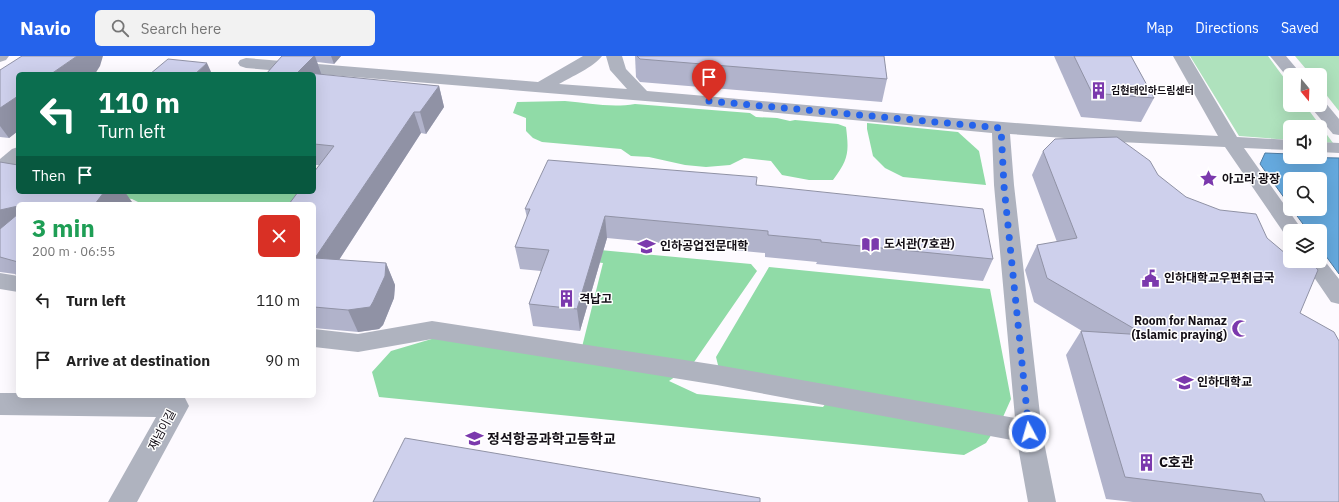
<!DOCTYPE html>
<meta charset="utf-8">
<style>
:root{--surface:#fff;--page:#f2f2f2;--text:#222;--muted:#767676;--accent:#2563eb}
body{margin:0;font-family:"IBM Plex Sans","Noto Sans KR",sans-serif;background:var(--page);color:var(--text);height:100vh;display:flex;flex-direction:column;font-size:15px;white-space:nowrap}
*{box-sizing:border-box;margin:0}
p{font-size:13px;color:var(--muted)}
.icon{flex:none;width:22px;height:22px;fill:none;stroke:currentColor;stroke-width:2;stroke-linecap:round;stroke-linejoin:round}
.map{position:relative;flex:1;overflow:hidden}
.sheet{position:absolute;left:16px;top:146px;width:300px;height:196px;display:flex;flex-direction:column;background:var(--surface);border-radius:6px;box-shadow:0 4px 16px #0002}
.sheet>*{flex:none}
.banner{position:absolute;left:16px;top:16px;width:300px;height:122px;border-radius:6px;box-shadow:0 4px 16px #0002;background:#0b6e4f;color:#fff;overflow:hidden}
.needle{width:26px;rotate:161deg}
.controls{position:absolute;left:1283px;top:12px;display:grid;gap:8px}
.controls a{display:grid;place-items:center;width:44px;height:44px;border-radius:6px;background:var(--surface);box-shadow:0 4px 16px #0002;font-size:20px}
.pin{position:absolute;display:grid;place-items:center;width:34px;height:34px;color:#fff;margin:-41px -17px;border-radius:50% 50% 50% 0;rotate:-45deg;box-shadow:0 0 4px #0007}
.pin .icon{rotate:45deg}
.me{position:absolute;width:44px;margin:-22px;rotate:354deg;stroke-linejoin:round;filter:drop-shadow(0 0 3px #0008)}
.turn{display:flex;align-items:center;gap:14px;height:84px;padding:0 16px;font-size:18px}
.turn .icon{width:52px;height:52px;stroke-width:2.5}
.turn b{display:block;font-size:28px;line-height:34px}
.then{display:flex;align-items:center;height:38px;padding:0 16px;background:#0003;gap:8px;font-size:15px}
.round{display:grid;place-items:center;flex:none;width:42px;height:42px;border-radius:6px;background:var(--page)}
.headline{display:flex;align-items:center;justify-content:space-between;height:68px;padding:0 16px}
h1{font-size:24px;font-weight:700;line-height:30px;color:#1e9e55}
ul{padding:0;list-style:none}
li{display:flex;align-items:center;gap:12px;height:60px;padding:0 16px}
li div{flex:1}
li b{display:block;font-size:15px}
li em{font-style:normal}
header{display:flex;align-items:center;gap:24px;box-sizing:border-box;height:56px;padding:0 20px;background:var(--accent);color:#fff}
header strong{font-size:19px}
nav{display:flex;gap:22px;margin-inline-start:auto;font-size:14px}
.search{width:280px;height:36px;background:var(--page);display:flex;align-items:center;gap:10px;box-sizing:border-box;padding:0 14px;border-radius:6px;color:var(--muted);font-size:15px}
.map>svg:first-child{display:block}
.green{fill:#afe2bd}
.forest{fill:#90dba7}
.water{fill:#65a9de;stroke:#4d7ba2}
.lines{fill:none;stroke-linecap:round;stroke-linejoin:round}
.minor{fill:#afb3bf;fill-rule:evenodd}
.wall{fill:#b1b3cb}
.shaded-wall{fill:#9092a5}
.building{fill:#ced0ec;stroke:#9092a5}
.route{stroke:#2563eb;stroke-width:7;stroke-dasharray:0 12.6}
.labels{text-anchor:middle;stroke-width:3;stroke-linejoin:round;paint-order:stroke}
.far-poi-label{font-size:10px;font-weight:bold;fill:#140f17;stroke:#fff;text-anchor:start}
.poi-label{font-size:12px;font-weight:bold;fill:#140f17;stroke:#fff;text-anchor:start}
.street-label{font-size:12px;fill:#140f17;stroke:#fff}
.near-poi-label{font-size:14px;font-weight:bold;fill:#140f17;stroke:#fff;text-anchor:start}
</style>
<header>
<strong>Navio</strong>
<div class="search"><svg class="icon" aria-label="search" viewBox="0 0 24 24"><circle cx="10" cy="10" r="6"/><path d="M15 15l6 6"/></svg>Search here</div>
<nav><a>Map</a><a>Directions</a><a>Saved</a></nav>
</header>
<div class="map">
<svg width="1339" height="446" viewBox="0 0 1339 446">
<rect width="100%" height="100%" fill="#fdfaff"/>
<!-- green -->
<g class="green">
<path d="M1190 0H1268L1290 30V49H1305L1333 87 1320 86V71H1290V84L1239 80Z"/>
<path d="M1295 0H1339V55L1320 31V19H1311Z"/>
</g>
<!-- forest -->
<g class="forest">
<path d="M565 45C588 47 611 52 635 48L750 57 756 61 777 62 790 65 795 64 838 68 846 71C849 96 849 103 833 124H809L782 119 771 105 744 102 730 109 706 111 685 109 649 101 631 100 621 93 542 86 533 82 526 75V62L513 57 517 46Z"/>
<path d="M867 67 958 76 979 95 986 129 903 121 885 112 873 100 867 73Z"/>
<path d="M87 136H306L295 148H142L132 143 89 138Z"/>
<path d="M535 188 751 208 757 215 692 309 669 325 697 338 823 351 832 339 719 313 716 301 769 211 990 233 1011 343 1003 361 986 387 964 399 379 341 372 316 391 295 435 282 580 299 603 207 517 197Z"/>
</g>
<!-- water -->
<path class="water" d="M1265 97 1290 98V101L1339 102V218L1320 192V175H1308L1292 153H1320V123H1290V150L1260 108Z"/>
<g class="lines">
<!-- minor -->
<g class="minor">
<path d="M0 0H9L6 4 0 6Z"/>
<path d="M583 0H602C594 11 571 21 559 28L627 33 610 14 606 0H622L626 13 647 35C837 51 1027 71 1218 80L1173 0H1189L1237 81 1290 84V94L1244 92 1303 175H1290V181L1286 180 1225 91 1119 86 1010 78 1014 129 1042 376 1056 446H1028L1017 385 717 329 432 283 358 296 314 291V273L358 278 432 265 717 309 1015 362 994 129 992 77 694 49 246 12 240 10 238 7 240 4 246 2 538 26Z"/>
<path d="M1270 0H1286L1302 19H1290V23L1288 22Z"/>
<path d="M1320 44 1324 45 1339 63V79L1333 78 1309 49H1320Z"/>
<path d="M1320 86 1339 87V97L1320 96Z"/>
<path d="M18 91V107L7 117 0 119V103L12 93Z"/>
<path d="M1320 199 1339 223V248L1331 246 1303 205H1320Z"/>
<path d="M0 217 18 220V236L0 233Z"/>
<path d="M0 337H18V340H178L185 342 189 350 137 446H108L156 361 0 359Z"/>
</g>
</g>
<!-- wall -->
<g class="wall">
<path d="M282 0H341L334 8 317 6 322 19 439 30 444 51 426 78 421 77 339 204 386 207 395 229 394 242 383 269 379 273 358 276 314 272V148L319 109H314V18Z"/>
<path d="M635 0H884L887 23 882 46 640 26 636 21Z"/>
<path d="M1054 0H1131L1154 42 1141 66 1081 61Z"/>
<path d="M100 10 18 18V75L9 82 0 81V14Z"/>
<path d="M1043 95 1158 119 1300 257 1339 446H1133L1106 443 1066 299 1081 275H1082L1034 246 1025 214 1037 189 1057 186 1032 119Z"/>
<path d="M0 106 132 146V148H18V221L15 218 0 216Z"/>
<path d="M756 129 993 203 983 225 816 208 817 206 765 201V197L607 182 580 275 533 270 529 248 541 215 520 213 515 191 527 162 525 153Z"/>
</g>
<!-- shaded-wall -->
<g class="shaded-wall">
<path d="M77 0H103L100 10 95 18H51Z"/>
<path d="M314 0H315L322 20 298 16Z"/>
<path d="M331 0H341L334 8Z"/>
<path d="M207 7 212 18H195Z"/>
<path d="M439 30 444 51 426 78 420 56Z"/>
<path d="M18 40V75L9 82 0 70V52Z"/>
<path d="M414 56 421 77 326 224 315 202Z"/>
<path d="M104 136H125L132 146V148H95Z"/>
<path d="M18 150V176L0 180V154Z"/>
<path d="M605 160 607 182 580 275 577 253Z"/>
<path d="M386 207 395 229 394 242 383 269 379 273 358 276 348 254Z"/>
</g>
<!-- building -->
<g class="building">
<path d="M22 0H77L51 18H18V40L0 52V14Z"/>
<path d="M282 0H314L298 16 439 30 420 56H414L315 202 386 207 385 220 373 246 370 251 348 254 314 251V148H289L298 136H314V116L334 90 314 88V18H266Z"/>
<path d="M637 0H884L887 23 640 3Z"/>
<path d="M1074 0H1131L1154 42 1092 37Z"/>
<path d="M168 3 207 7 195 18H150Z"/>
<path d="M1117 81 1150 105 1158 119 1186 141 1220 154 1256 158 1267 182 1286 198H1290V205H1310L1318 214 1300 257 1334 276 1339 285V446H1265L1261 438 1125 421 1081 275 1145 279 1047 222 1037 189 1077 182 1043 95 1055 83Z"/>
<path d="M548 104 757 121 756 129 983 153 993 203 821 186V184L768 179V175L605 160 577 253 529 248 549 194 515 191 530 153H525Z"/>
<path d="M0 106 18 109V136H104L95 148H18V150L0 154Z"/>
<path d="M18 158V206L0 201V173Z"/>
<path d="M405 382 760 442V446H373Z"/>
</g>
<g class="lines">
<!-- route -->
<path class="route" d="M709 45 1001 72 1004 130 1029 376"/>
</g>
<!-- icons -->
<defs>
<symbol id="building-bare" viewBox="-9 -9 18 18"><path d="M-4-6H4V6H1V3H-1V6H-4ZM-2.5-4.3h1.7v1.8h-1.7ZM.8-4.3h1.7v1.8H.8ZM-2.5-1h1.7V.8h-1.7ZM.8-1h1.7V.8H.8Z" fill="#7b39ad" stroke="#fff" stroke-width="2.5" paint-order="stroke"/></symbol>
<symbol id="sight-bare" viewBox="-9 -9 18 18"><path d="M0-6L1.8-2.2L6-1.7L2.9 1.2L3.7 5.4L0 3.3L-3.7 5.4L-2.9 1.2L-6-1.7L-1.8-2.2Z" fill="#7b39ad" stroke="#fff" stroke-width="2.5" paint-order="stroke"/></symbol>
<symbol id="library-bare" viewBox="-9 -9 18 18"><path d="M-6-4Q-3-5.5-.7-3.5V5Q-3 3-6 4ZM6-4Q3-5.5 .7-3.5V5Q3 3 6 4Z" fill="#7b39ad" stroke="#fff" stroke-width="2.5" paint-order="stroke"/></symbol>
<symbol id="university-bare" viewBox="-9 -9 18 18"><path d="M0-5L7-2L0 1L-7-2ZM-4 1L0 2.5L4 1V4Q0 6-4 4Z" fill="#7b39ad" stroke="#fff" stroke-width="2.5" paint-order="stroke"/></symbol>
<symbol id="civic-bare" viewBox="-9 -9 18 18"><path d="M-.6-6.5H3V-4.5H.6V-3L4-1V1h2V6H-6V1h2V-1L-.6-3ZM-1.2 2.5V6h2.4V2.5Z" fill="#7b39ad" stroke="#fff" stroke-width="2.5" paint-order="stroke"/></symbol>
<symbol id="mosque-bare" viewBox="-9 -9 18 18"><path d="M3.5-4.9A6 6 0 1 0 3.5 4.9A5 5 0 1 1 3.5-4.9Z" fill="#7b39ad" stroke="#fff" stroke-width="2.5" paint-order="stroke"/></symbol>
<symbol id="school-bare" viewBox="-9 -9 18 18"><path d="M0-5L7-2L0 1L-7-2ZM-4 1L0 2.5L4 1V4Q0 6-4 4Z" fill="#7b39ad" stroke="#fff" stroke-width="2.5" paint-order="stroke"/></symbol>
</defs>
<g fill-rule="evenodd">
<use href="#building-bare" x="1086" y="22" width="25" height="25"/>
<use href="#sight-bare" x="1196" y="110" width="25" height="25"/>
<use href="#library-bare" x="858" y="176" width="25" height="25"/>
<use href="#university-bare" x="634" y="178" width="25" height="25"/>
<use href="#civic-bare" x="1138" y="210" width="25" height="25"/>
<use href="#building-bare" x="554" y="230" width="25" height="25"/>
<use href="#mosque-bare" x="1228" y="260" width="25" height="25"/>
<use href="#university-bare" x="1172" y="314" width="25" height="25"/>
<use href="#school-bare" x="462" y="370" width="25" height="25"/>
<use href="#building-bare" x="1134" y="394" width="25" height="25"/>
</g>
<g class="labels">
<!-- far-poi labels -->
<g class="far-poi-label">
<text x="1111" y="38">김현태인하드림센터</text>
</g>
<!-- poi labels -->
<g class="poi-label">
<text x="1222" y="127">아고라 광장</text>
<text x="884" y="192">도서관(7호관)</text>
<text x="660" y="194">인하공업전문대학</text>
<text x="1164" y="226">인하대학교우편취급국</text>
<text x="579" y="247">격납고</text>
<text x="1227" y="269" text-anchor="end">Room for Namaz<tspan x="1227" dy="14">(Islamic praying)</tspan></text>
<text x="1197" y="330">인하대학교</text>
</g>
<!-- street labels -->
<g class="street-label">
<text transform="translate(162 374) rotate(-62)" y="4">재넘이길</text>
</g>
<!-- near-poi labels -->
<g class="near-poi-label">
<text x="487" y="388">정석항공과학고등학교</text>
<text x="1159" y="411">C호관</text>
</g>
</g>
</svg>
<div class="controls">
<a><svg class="needle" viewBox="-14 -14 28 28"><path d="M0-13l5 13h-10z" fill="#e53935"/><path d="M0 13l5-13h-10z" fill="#767676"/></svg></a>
<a><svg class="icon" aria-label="sound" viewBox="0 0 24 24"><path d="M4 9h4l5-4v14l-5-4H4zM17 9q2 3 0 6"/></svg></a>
<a><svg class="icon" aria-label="search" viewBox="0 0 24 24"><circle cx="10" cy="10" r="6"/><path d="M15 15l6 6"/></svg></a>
<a><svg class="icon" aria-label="layers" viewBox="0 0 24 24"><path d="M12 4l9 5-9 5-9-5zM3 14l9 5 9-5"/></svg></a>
</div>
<div class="pin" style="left:709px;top:45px;background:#d93025"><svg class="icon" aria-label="arrive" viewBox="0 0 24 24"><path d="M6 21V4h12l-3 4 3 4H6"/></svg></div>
<svg class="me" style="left:1029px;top:376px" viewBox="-20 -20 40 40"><circle r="17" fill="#2563eb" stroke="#fff" stroke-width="3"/><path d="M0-11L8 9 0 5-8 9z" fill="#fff"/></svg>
<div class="banner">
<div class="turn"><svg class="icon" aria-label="left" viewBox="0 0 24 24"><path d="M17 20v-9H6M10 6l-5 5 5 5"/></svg><div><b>110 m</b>Turn left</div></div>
<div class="then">Then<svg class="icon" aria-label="arrive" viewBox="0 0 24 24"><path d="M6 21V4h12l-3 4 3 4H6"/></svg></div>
</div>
<section class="sheet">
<div class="headline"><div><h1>3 min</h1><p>200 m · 06:55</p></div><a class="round" style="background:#d93025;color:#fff"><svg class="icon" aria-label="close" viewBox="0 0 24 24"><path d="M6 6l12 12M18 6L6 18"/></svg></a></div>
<ul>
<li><svg class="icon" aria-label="left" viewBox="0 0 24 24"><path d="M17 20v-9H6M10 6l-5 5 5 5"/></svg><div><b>Turn left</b></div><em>110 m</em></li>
<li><svg class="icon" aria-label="arrive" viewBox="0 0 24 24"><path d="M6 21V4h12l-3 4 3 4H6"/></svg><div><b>Arrive at destination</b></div><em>90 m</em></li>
</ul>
</section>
</div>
